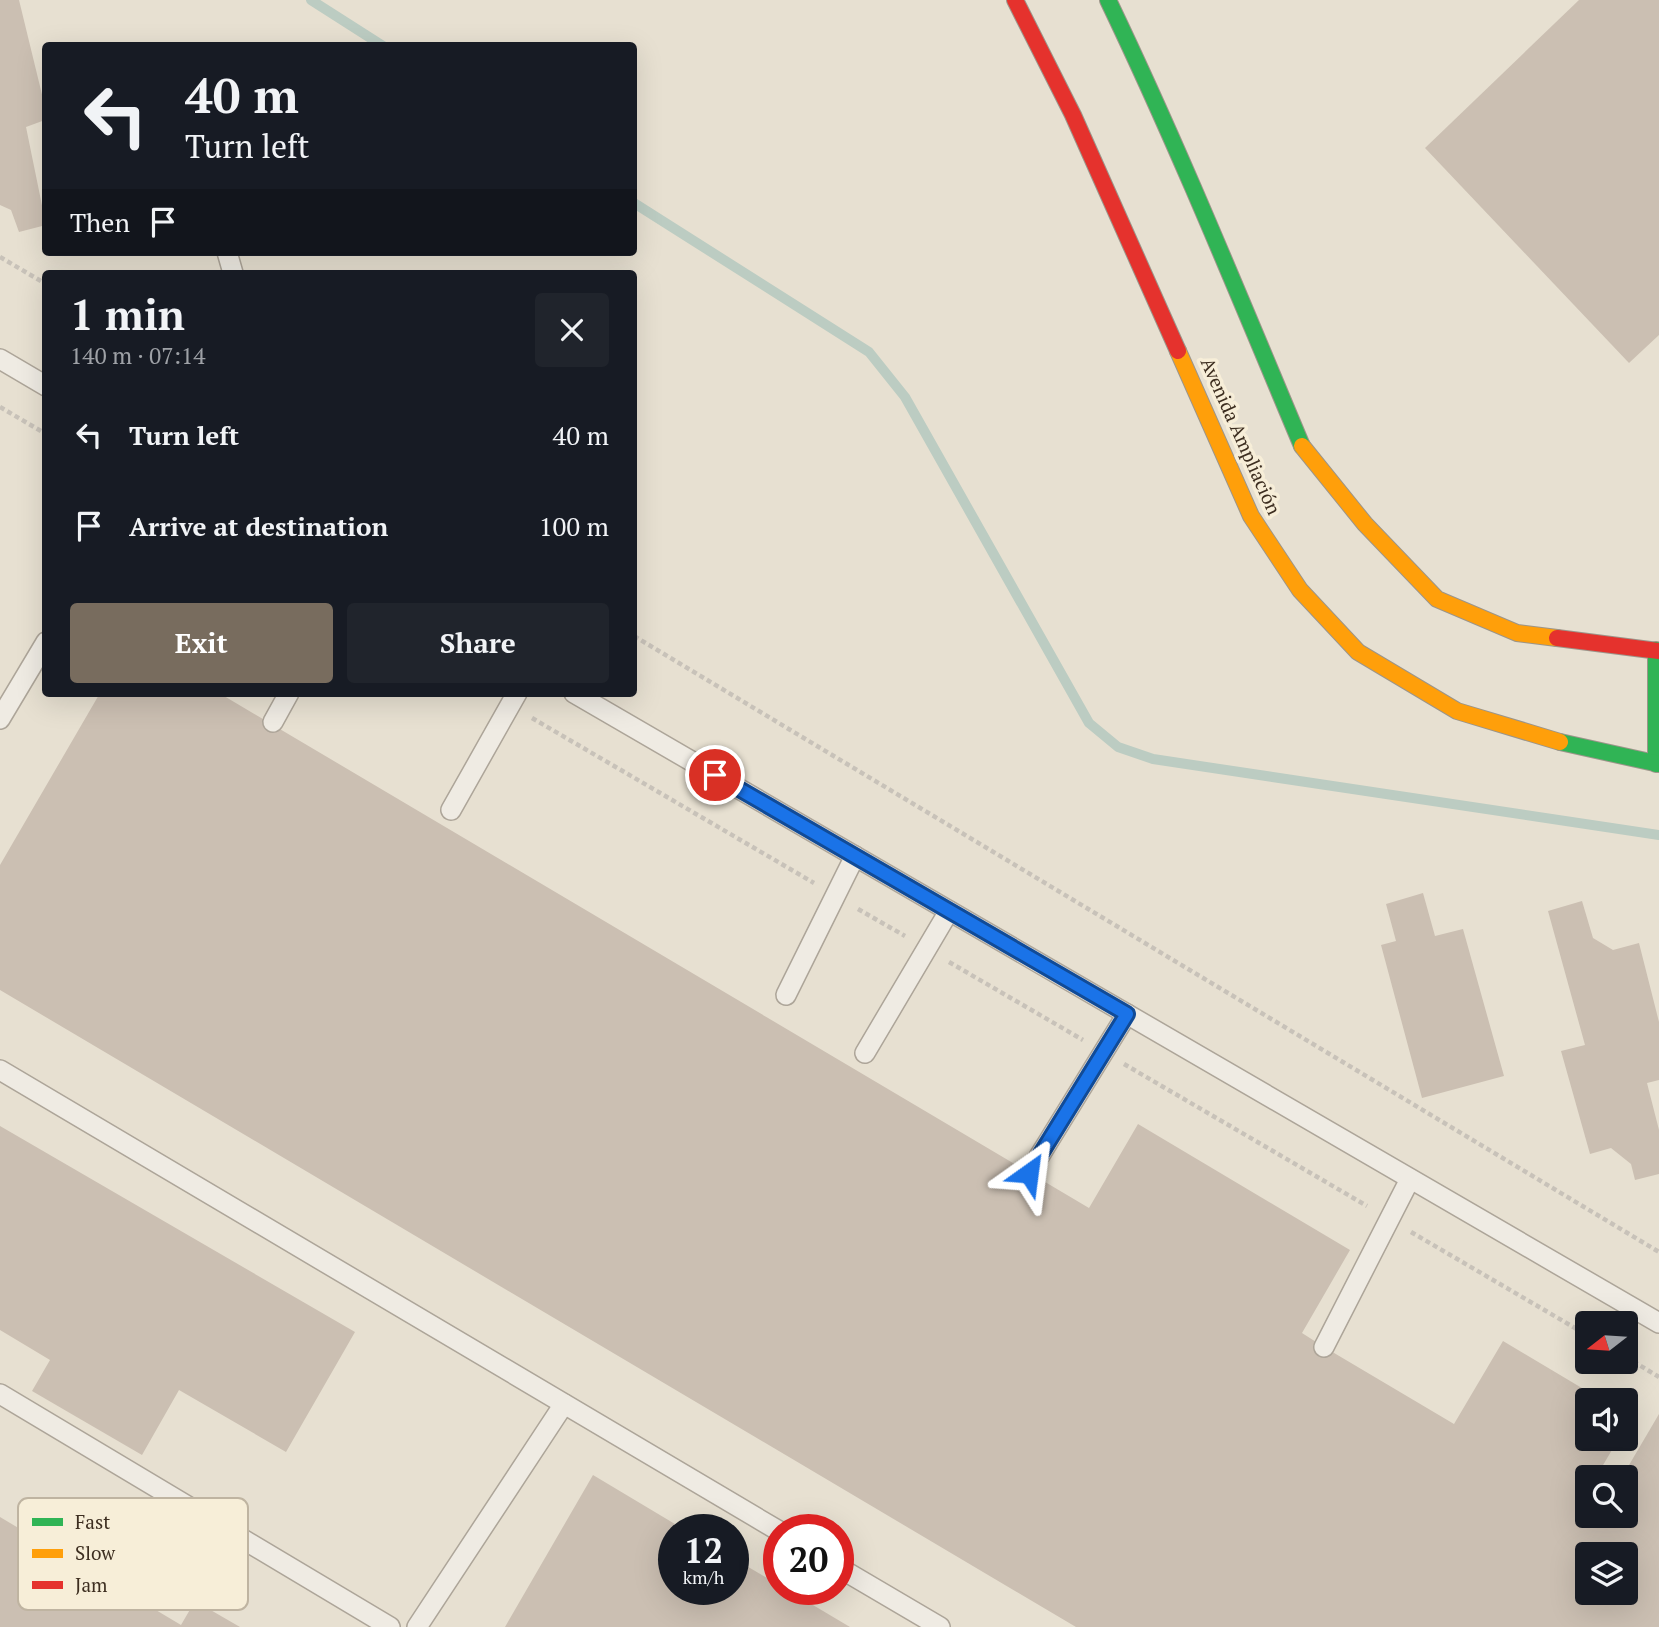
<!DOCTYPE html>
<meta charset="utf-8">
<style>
:root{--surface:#171b24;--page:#20242c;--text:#f1f3f6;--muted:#9ea1a6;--accent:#786c5e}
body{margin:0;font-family:"PT Serif",serif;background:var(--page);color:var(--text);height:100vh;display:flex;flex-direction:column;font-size:26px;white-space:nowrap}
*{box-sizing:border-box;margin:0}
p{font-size:23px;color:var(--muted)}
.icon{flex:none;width:38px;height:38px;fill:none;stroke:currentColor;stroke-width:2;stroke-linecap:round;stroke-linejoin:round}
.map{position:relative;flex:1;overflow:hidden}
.drawer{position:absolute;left:42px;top:270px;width:595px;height:427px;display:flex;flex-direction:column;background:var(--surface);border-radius:7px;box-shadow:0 7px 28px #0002}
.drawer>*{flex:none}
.top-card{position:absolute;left:42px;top:42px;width:595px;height:214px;border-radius:7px;box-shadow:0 7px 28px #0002;background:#171b24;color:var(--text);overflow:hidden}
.needle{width:46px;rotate:253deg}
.tools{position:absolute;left:1575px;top:1311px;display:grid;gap:14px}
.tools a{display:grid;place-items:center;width:63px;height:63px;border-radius:7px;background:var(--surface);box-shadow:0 7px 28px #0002;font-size:35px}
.speed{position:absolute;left:658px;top:1514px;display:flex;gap:14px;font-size:35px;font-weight:700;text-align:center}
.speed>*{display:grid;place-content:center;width:91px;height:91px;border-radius:50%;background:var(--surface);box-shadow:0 7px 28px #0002;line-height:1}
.speed small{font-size:18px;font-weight:400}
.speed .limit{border:10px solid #d22;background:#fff;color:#111}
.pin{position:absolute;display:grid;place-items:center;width:60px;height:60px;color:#fff;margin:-30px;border:4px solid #fff;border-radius:50%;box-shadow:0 2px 7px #0007}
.me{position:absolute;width:77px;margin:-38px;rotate:31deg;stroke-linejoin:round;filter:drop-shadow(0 0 5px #0008)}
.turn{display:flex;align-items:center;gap:24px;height:147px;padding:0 28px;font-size:32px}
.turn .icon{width:91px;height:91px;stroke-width:2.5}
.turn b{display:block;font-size:49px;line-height:60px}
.then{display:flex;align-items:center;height:66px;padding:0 28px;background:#0003;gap:14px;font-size:26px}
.round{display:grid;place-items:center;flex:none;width:74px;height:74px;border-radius:7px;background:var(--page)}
.overview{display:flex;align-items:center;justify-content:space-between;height:119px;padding:0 28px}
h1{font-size:42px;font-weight:700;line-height:52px}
.primary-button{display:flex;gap:14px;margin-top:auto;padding:14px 28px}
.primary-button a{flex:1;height:80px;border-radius:7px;background:var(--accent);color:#fff;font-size:28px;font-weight:700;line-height:80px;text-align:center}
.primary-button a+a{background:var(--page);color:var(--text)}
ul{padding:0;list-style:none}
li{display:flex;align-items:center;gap:21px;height:91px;padding:0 28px}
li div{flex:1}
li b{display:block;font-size:26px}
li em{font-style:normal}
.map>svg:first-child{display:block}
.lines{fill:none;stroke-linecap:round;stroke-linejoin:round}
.stream{stroke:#bcccc2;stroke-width:10}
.building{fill:#cbbfb2;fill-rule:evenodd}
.lane-casing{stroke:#ada599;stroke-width:22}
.fast-casing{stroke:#9c958a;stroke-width:18}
.slow-casing{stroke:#9c958a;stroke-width:18}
.jam-casing{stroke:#9c958a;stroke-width:18}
.path{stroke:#c8c2b9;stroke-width:4.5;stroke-dasharray:5 3.5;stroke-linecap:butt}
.lane{stroke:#efebe3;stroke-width:19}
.fast{stroke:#30b455;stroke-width:16}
.slow{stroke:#ff9f0a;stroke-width:16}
.jam{stroke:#e5322d;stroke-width:16}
.route-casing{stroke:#114b97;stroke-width:18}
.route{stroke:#1a73e8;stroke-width:12}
.labels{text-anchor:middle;stroke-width:7;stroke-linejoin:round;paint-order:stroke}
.street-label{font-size:19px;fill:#3d2e20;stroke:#f7eed8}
.key{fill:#f7eed8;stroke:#bfb4a1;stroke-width:2}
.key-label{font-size:19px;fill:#3d2e20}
</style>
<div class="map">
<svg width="1659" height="1627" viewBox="0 0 1659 1627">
<rect width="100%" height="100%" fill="#e7e0d1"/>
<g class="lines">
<!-- stream -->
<g class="stream">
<path d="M311 0 383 46"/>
<path d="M634 203 869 352 905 397 1089 723 1118 747 1153 759 1659 835"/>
</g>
</g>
<!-- building -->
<g class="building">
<path d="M0 0H19L46 111 45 120 26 127 46 225 19 232 11 210 0 205Z"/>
<path d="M1579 0H1659V335L1629 363 1425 148Z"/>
<path d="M100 693H219L1089 1208 1138 1124 1350 1250 1302 1333 1324 1347 1454 1424 1503 1341 1602 1400H1587V1438H1619L1596 1477H1587V1493L1583 1500 1587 1502V1516H1626V1477H1622L1659 1414V1627H1076L0 990V865ZM1587 1554H1626V1592H1587Z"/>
<path d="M1423 893 1435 936 1463 929 1504 1076 1422 1098 1381 945 1396 941 1386 904Z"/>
<path d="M1582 901 1593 938 1613 950 1639 943 1659 1022V1080L1647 1083 1659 1130V1174L1635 1180 1631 1164 1611 1148 1590 1154 1561 1051 1585 1045 1548 911Z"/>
<path d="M0 1126 355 1332 286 1452 179 1390 142 1455 32 1391 50 1360 0 1330Z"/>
<path d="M593 1475 685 1530H674V1589H733V1558L779 1585V1589H786L850 1627H505Z"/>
<path d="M0 1517 181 1625 195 1601 240 1627H0Z"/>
</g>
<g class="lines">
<defs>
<g id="lane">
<path d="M227 252 233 273"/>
<path d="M0 359 46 386"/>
<path d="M574 693 1659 1323"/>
<path d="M0 719 46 642"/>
<path d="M273 722 289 693"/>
<path d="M451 810 517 693"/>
<path d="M786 995 855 856"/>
<path d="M865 1053 949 911"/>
<path d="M0 1070 779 1531"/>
<path d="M1029 1173 1127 1014"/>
<path d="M1324 1347 1410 1179"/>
<path d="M0 1394 390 1627"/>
<path d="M838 1567 940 1627"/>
<path d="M417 1627 564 1404"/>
</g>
<g id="fast">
<path d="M1108 0C1178 146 1239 296 1302 446"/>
<path d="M1656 650V764"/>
<path d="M1560 742 1659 764"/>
</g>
<g id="slow">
<path d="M1178 351 1251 516 1300 590 1358 652 1457 711 1560 742"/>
<path d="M1302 446 1365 524 1437 599 1517 633 1557 638"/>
</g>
<g id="jam">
<path d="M1015 0 1073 115 1178 351"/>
<path d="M1557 638 1659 651"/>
</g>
</defs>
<!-- lane casing -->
<use href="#lane" class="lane-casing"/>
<!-- fast casing -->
<use href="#fast" class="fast-casing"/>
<!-- slow casing -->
<use href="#slow" class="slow-casing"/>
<!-- jam casing -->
<use href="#jam" class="jam-casing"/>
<!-- path -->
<g class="path">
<path d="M0 257 46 284"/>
<path d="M0 407 46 434"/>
<path d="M634 636 1659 1252"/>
<path d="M532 718 814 883"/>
<path d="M858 909 905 936"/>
<path d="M949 962 1083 1040"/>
<path d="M1124 1064 1367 1206"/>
<path d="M1411 1232 1587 1335"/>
<path d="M1626 1357 1659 1377"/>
</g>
<!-- lane -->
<use href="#lane" class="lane"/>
<!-- fast -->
<use href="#fast" class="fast"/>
<!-- slow -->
<use href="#slow" class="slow"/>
<!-- jam -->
<use href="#jam" class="jam"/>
</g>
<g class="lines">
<defs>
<path id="route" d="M715 775 1127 1014 1029 1173"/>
</defs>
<!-- route casing -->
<use href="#route" class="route-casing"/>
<!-- route -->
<use href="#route" class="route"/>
</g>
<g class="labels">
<!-- street labels -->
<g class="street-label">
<text transform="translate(1241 436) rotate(66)" y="7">Avenida Ampliación</text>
</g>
</g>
<!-- legend -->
<rect x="18" y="1498" width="230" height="112" rx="10" class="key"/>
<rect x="32" y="1518" width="31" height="8" fill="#30b455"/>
<rect x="32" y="1549" width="31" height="9" fill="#ff9f0a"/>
<rect x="32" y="1581" width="31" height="8" fill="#e5322d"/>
<g class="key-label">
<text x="75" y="1529">Fast</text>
<text x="75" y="1560">Slow</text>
<text x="75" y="1592">Jam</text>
</g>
</svg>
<div class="tools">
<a><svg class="needle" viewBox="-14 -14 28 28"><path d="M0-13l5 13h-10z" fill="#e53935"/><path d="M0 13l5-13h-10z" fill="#9ea1a6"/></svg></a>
<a><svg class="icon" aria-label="sound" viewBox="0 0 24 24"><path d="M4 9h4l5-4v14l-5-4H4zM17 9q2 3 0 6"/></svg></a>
<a><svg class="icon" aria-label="search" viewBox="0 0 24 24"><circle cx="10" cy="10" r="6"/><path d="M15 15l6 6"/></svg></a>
<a><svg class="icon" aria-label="layers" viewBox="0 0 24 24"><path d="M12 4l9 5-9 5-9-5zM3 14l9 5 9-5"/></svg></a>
</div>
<div class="speed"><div>12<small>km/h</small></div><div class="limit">20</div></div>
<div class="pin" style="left:715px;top:775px;background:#d93025"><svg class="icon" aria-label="arrive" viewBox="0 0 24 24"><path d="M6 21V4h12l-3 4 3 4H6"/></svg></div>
<svg class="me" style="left:1029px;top:1173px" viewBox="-20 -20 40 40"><path d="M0-17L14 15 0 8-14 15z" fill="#1a73e8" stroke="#fff" stroke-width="4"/></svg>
<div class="top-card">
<div class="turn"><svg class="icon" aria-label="left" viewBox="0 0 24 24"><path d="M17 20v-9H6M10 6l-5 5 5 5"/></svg><div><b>40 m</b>Turn left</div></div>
<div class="then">Then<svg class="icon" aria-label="arrive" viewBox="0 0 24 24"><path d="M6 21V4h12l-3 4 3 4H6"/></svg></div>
</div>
<section class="drawer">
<div class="overview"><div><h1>1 min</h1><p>140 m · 07:14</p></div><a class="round"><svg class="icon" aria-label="close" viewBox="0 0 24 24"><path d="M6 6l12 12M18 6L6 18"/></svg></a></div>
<ul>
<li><svg class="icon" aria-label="left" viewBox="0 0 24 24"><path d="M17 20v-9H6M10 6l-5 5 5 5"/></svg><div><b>Turn left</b></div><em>40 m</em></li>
<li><svg class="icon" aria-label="arrive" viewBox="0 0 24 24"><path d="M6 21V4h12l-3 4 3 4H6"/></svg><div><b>Arrive at destination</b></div><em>100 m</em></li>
</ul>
<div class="primary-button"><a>Exit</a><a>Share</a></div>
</section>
</div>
